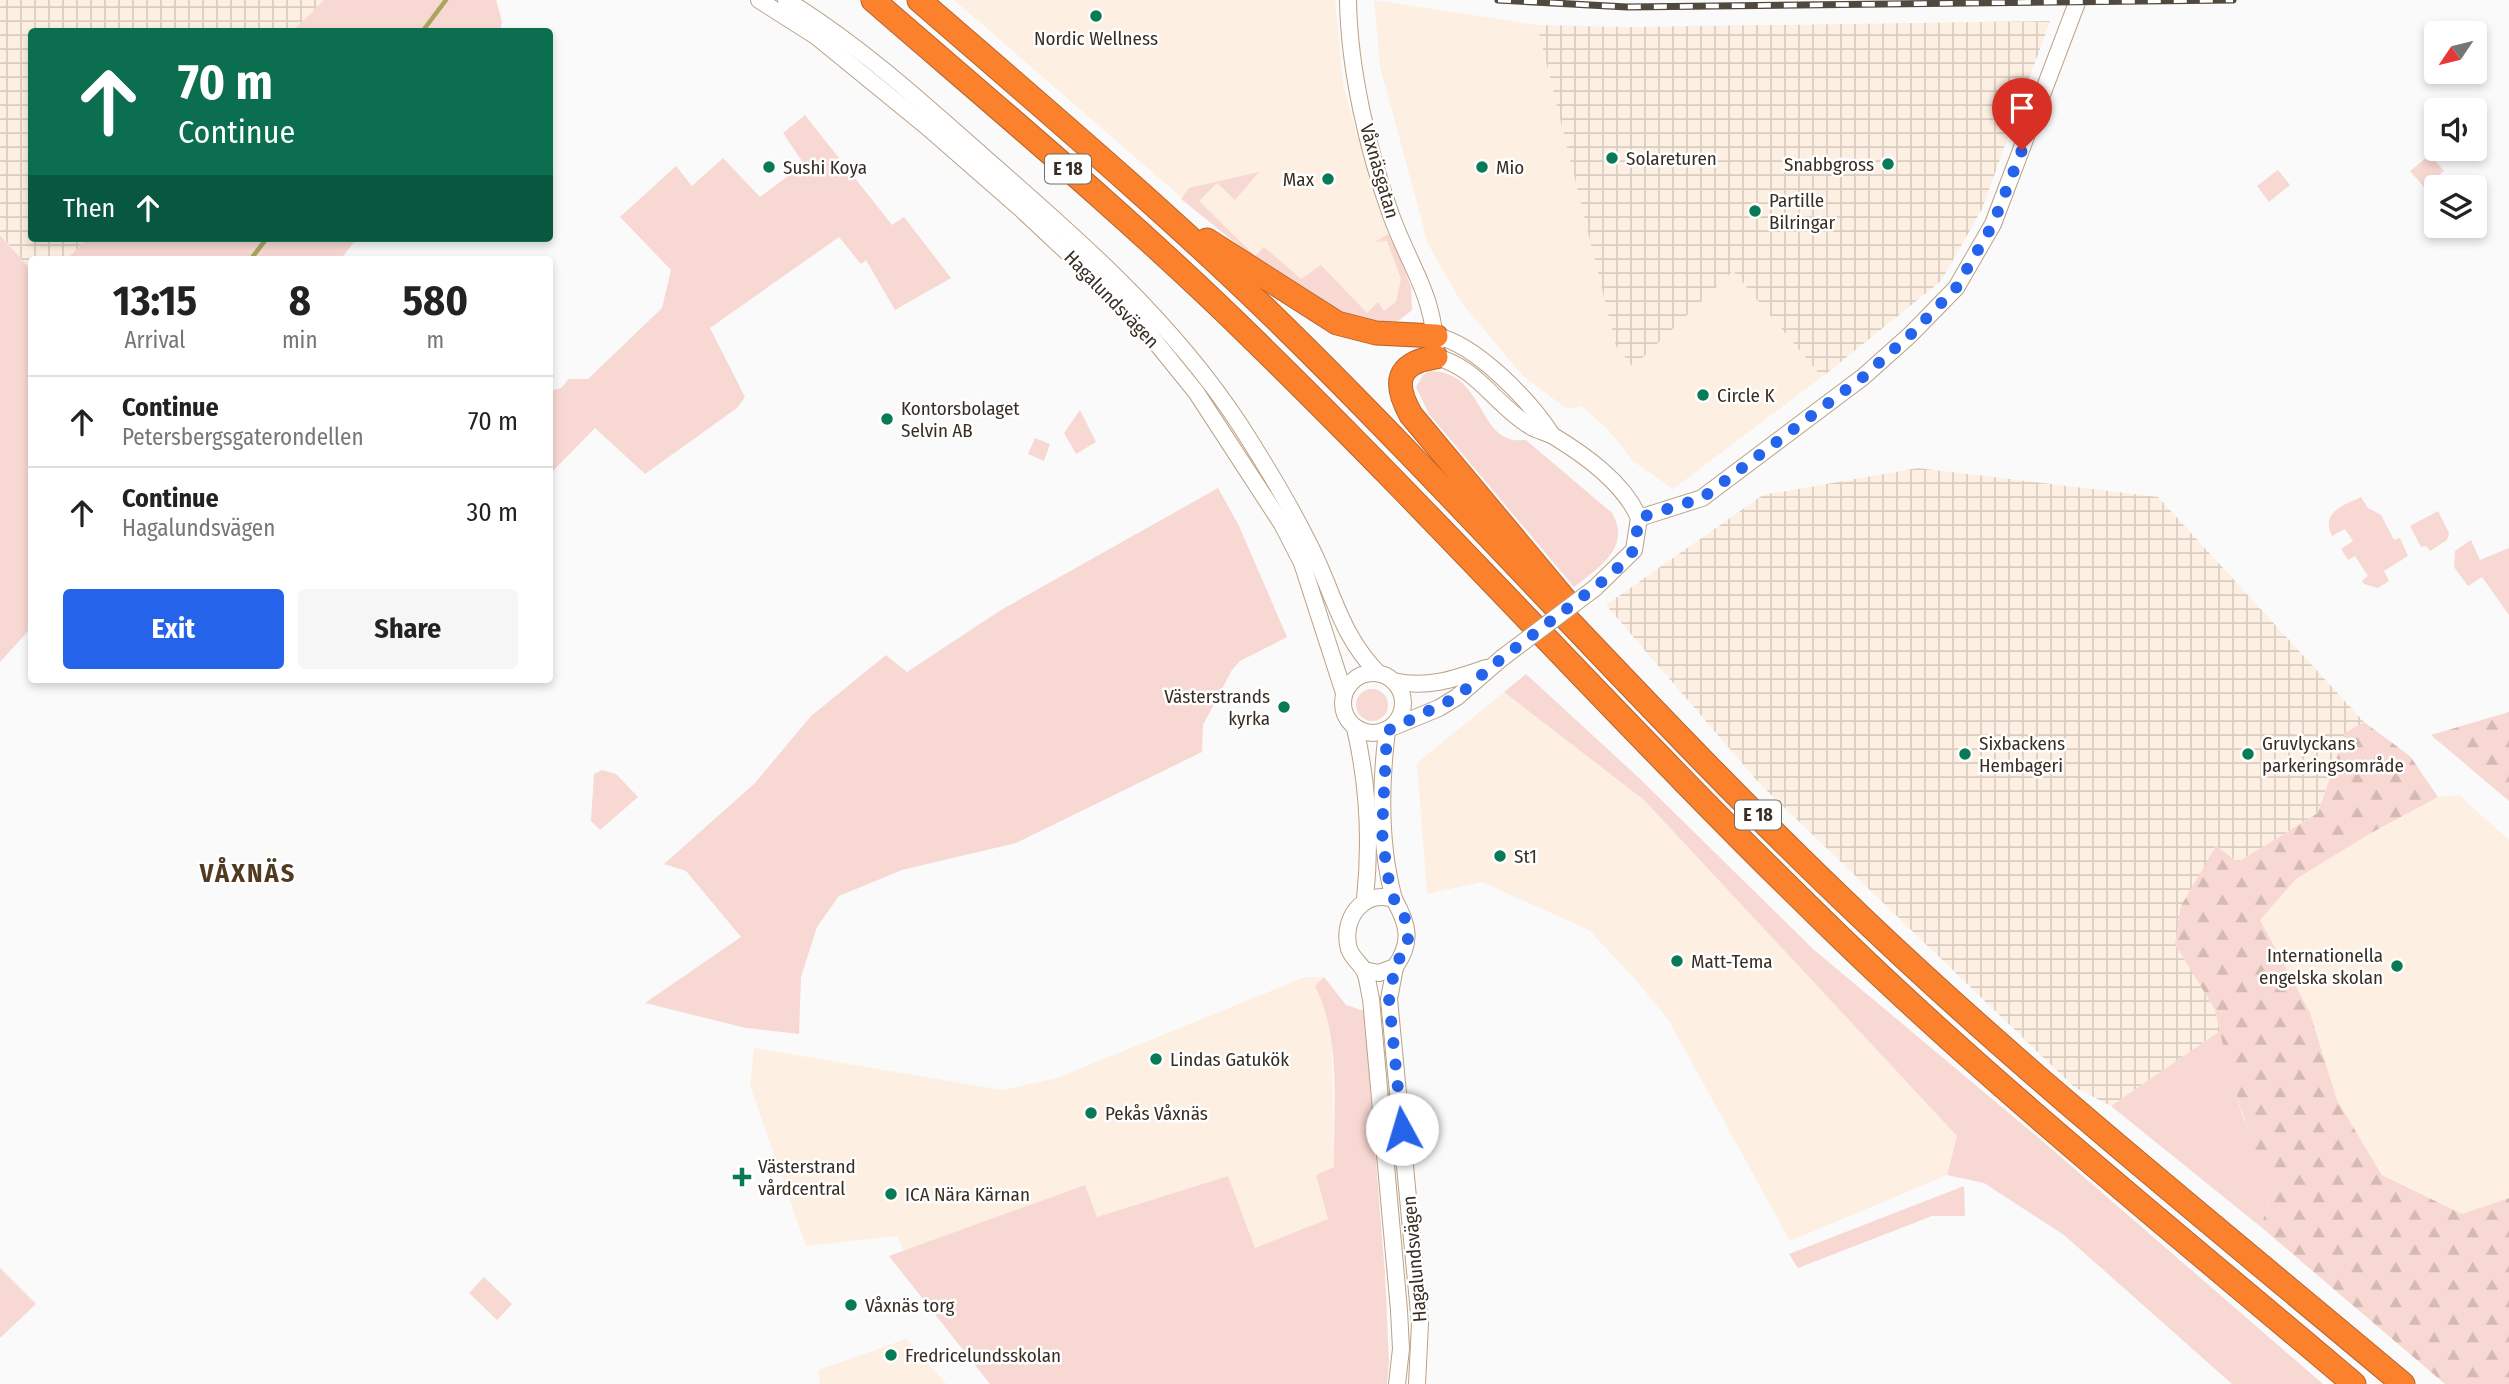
<!DOCTYPE html>
<meta charset="utf-8">
<style>
:root{--surface:#fff;--page:#f6f6f6;--text:#222;--muted:#767676;--line:#e0e0e0;--accent:#2563eb}
body{margin:0;font-family:"Fira Sans Condensed",sans-serif;background:var(--page);color:var(--text);height:100vh;display:flex;flex-direction:column;font-size:26px;white-space:nowrap}
*{box-sizing:border-box;margin:0}
p{font-size:23px;color:var(--muted)}
.icon{flex:none;width:38px;height:38px;fill:none;stroke:currentColor;stroke-width:2;stroke-linecap:round;stroke-linejoin:round}
.map{position:relative;flex:1;overflow:hidden}
.details{position:absolute;left:28px;top:256px;width:525px;height:427px;display:flex;flex-direction:column;background:var(--surface);border-radius:7px;box-shadow:0 4px 10px #0003}
.details>*{flex:none}
.top-card{position:absolute;left:28px;top:28px;width:525px;height:214px;border-radius:7px;box-shadow:0 4px 10px #0003;background:#0b6e4f;color:#fff;overflow:hidden}
.needle{width:46px;rotate:235deg}
.buttons{position:absolute;left:2424px;top:21px;display:grid;gap:14px}
.buttons a{display:grid;place-items:center;width:63px;height:63px;border-radius:7px;background:var(--surface);box-shadow:0 4px 10px #0003;font-size:35px}
.pin{position:absolute;display:grid;place-items:center;width:60px;height:60px;color:#fff;margin:-72px -30px;border-radius:50% 50% 50% 0;rotate:-45deg;box-shadow:0 0 7px #0007}
.pin .icon{rotate:45deg}
.me{position:absolute;width:77px;margin:-38px;rotate:354deg;stroke-linejoin:round;filter:drop-shadow(0 0 5px #0008)}
.turn{display:flex;align-items:center;gap:24px;height:147px;padding:0 35px;font-size:32px}
.turn .icon{width:91px;height:91px;stroke-width:2.5}
.turn b{display:block;font-size:49px;line-height:60px}
.then{display:flex;align-items:center;height:66px;padding:0 35px;background:#0003;gap:14px;font-size:26px}
.eta{display:flex;justify-content:space-evenly;align-items:center;height:119px;text-align:center}
.eta b{font-size:42px;font-weight:700;line-height:49px}
.cta{display:flex;gap:14px;margin-top:auto;padding:14px 35px}
.cta a{flex:1;height:80px;border-radius:7px;background:var(--accent);color:#fff;font-size:28px;font-weight:700;line-height:80px;text-align:center}
.cta a+a{background:var(--page);color:var(--text)}
ul{padding:0;list-style:none}
li{display:flex;align-items:center;gap:21px;height:91px;padding:0 35px;border-top:2px solid var(--line)}
li div{flex:1}
li b{display:block;font-size:26px}
li em{font-style:normal}
.map>svg:first-child{display:block}
.built{fill:#fdefe1}
.industrial{fill:url(#industrial-grid)}
.green{fill:#f8d8d2}
.forest{fill:url(#forest-firs)}
.lines{fill:none;stroke-linecap:round;stroke-linejoin:round}
.stream{stroke:#a8a65d;stroke-width:4.5}
.tertiary-casing{stroke:#bba185;stroke-width:18}
.motorway-casing{stroke:#b8642a;stroke-width:25}
.tertiary{stroke:#fff;stroke-width:16}
.motorway{stroke:#fc812d;stroke-width:23}
.rail-casing{stroke:#51483e;stroke-width:7}
.rail{stroke:#fff;stroke-width:4.5;stroke-dasharray:13;stroke-linecap:butt}
.tertiary-bridge-casing{stroke:#bba185;stroke-width:18;stroke-linecap:butt}
.tertiary-bridge{stroke:#fff;stroke-width:16}
.route{stroke:#2563eb;stroke-width:12;stroke-dasharray:0 21.6}
.poi-dot{fill:#097a56;stroke:#fff;stroke-width:2.5}
.labels{text-anchor:middle;stroke-width:5;stroke-linejoin:round;paint-order:stroke}
.shield{fill:#fff;stroke:#746d65;stroke-width:2}
.shield-label{font-size:18px;font-weight:bold;fill:#392e23}
.poi-label{font-size:19px;fill:#392e23;stroke:#fff;text-anchor:start}
.street-label{font-size:19px;fill:#392e23;stroke:#fff}
.district-label{font-size:26px;font-weight:bold;letter-spacing:2px;fill:#503a21;stroke:#fff}
</style>
<div class="map">
<svg width="2509" height="1384" viewBox="0 0 2509 1384">
<defs>
<pattern id="industrial-grid" width="8" height="8" patternUnits="userSpaceOnUse" patternTransform="scale(1.75)"><rect width="8" height="8" fill="#fdefe1"/><path d="M0 4h8M4 0v8" fill="none" stroke="#dacdc1"/></pattern>
<pattern id="forest-firs" width="22" height="20" patternUnits="userSpaceOnUse" patternTransform="scale(1.75)"><rect width="22" height="20" fill="#f8d8d2"/><path d="M5 1l3.5 6h-7zM16 11l3.5 6h-7z" fill="#d5bab4"/></pattern>
</defs>
<rect width="100%" height="100%" fill="#fafafa"/>
<!-- built -->
<g class="built">
<path d="M954 0H1335L1343 84 1358 139 1363 142 1388 234 1411 288 1412 310 1398 321 1337 312 1227 237Z"/>
<path d="M1374 0 1537 25 1616 346 1634 367 1733 271 1822 377 1673 489 1633 461 1607 428 1581 406 1567 409 1523 376 1461 302 1428 244 1380 66Z"/>
<path d="M1504 692 1644 800 1957 1136 1947 1175 1790 1241 1669 1021 1636 980 1589 930 1482 882 1427 894 1417 763Z"/>
<path d="M2459 795 2509 840V1198L2462 1214 2383 1175 2337 1100 2310 1013 2260 920 2296 879 2371 833 2438 797Z"/>
<path d="M1305 977H1324L1316 986 1324 1002 1332 1046 1334 1167 1316 1175 1328 1219 1255 1248 1228 1176 1097 1217 1085 1185 904 1252 897 1236 806 1246 750 1086 754 1048 1002 1090 1057 1078Z"/>
<path d="M906 1339 946 1384H820L818 1370Z"/>
</g>
<!-- industrial -->
<g class="industrial">
<path d="M0 0H324L293 31 32 32V238H88L67 259H32L31 271 0 234Z"/>
<path d="M2050 21 1982 209 1941 281 1822 377 1733 271 1633 367 1616 346 1537 25 1629 27Z"/>
<path d="M1918 468 2158 497 2364 722 2345 733 2318 813 2238 862 2216 846 2175 944 2215 1010 2220 1031 2111 1106 2074 1087 1760 784 1606 605 1763 495Z"/>
</g>
<!-- green -->
<g class="green">
<path d="M324 0H496L502 21 500 31H293Z"/>
<path d="M805 115 892 225 904 217 951 278 895 310 866 260 861 264 839 237 710 328 745 397 737 408 645 474 595 428 550 474V391L561 388 569 379H588L662 308 671 270 620 217 676 166 692 186 723 158 760 197 804 164 783 133Z"/>
<path d="M2430 155 2444 171 2424 187 2410 171Z"/>
<path d="M2278 170 2290 185 2269 202 2257 186Z"/>
<path d="M1259 172 1235 200 1217 183 1199 201 1255 256 1264 247 1301 279 1321 265 1367 313 1378 302 1384 311 1396 302 1401 279 1387 241 1375 242 1388 234 1398 250 1411 288 1412 310 1398 321 1376 322 1349 317 1251 255 1181 199 1189 188Z"/>
<path d="M0 235 32 271 31 628 0 662Z"/>
<path d="M88 238H357L341 259H67Z"/>
<path d="M1430 371C1480 371 1478 430 1510 439 1514 441 1521 440 1526 440L1612 513C1632 547 1599 567 1574 587L1429 414 1416 387 1423 375Z"/>
<path d="M1080 410 1096 442 1076 454 1064 433Z"/>
<path d="M1035 438 1050 444 1044 461 1028 454Z"/>
<path d="M1218 488 1239 526 1287 637 1240 661 1232 670 1203 725 1202 752 1016 843 902 870 839 896 817 927 801 977 799 1034 746 1028 645 1003 741 937 686 871 664 864 755 783 811 716 886 655 907 672 1001 610Z"/>
<path d="M2361 497 2368 508 2381 515 2394 540 2400 538 2408 556 2384 571 2389 581 2378 588 2364 584 2362 581 2368 576 2355 556 2348 560 2341 549 2353 541 2345 529 2332 536C2320 512 2344 505 2361 497Z"/>
<path d="M2438 511 2449 533 2447 540 2430 551 2426 546 2421 547 2410 526Z"/>
<path d="M2471 540 2480 560 2509 548V615L2482 577 2468 586 2454 567 2455 551Z"/>
<path d="M1526 674 1638 777 1813 949 2040 1139 2323 1384H2232L2064 1235 1984 1183 1947 1175 1957 1136 1644 800 1504 692Z"/>
<circle cx="1372" cy="705" r="16"/>
<path d="M602 770 616 774 638 797 600 830 591 821 594 774Z"/>
<path d="M1324 977 1346 1005 1364 1011 1385 1274 1389 1362 1387 1384H990L889 1256 1085 1185 1097 1217 1228 1176 1255 1248 1328 1219 1316 1175 1334 1167C1333 1109 1342 1039 1315 986Z"/>
<path d="M2220 1031C2232 1083 2245 1136 2274 1182L2261 1227 2111 1106Z"/>
<path d="M1964 1186 1965 1216H1932L1798 1268 1789 1254Z"/>
<path d="M0 1268 36 1304 0 1338Z"/>
<path d="M484 1277 512 1304 497 1320 469 1293Z"/>
</g>
<!-- forest -->
<g class="forest">
<path d="M2509 712V801L2431 735Z"/>
<path d="M2364 722 2410 756 2438 797 2371 833 2296 879 2260 920 2310 1013 2337 1100 2382 1175 2462 1214 2509 1198V1384H2445L2261 1227 2274 1182 2256 1153 2230 1076 2215 1010 2175 944 2181 906 2216 846 2238 862 2318 813 2345 733Z"/>
</g>
<g class="lines">
<!-- stream -->
<g class="stream">
<path d="M422 32 446 0"/>
<path d="M251 259 267 238"/>
</g>
<defs>
<g id="tertiary">
<path d="M759 0 817 37 926 126 1021 209 1132 313 1196 392 1282 524 1302 563 1344 693"/>
<path d="M786 0C858 44 922 102 985 158 1078 239 1172 321 1240 425 1265 464 1289 503 1309 544 1333 590 1340 635 1378 673"/>
<path d="M1348 0C1349 69 1368 151 1391 215 1411 270 1435 295 1436 357 1478 368 1495 405 1530 426 1537 431 1547 432 1555 437 1586 456 1624 483 1639 518L1634 550 1595 588"/>
<path d="M1436 336C1476 344 1530 401 1552 435"/>
<path d="M1639 518 1702 498 1863 377 1910 335 1956 288 1993 224 2078 0"/>
<circle cx="1373" cy="703" r="30"/>
<path d="M1393 681C1426 689 1455 679 1486 668"/>
<path d="M1393 727 1439 708 1457 697 1502 658"/>
<path d="M1355 728C1368 784 1371 842 1365 899"/>
<path d="M1387 731C1380 787 1379 844 1394 899"/>
<path d="M1395 967 1389 999 1420 1323 1417 1384"/>
<path d="M1364 970 1379 973 1395 967C1413 942 1408 924 1394 899 1362 889 1341 920 1349 949 1352 958 1361 964 1365 972 1368 980 1369 991 1371 999L1399 1310 1401 1349 1397 1384"/>
</g>
<g id="motorway">
<path d="M873 0C1001 111 1132 220 1253 339 1453 534 1638 742 1839 936 2002 1094 2181 1237 2354 1384"/>
<path d="M919 0C1040 105 1162 208 1277 320 1476 515 1659 726 1862 918 2034 1082 2221 1231 2403 1384"/>
<path d="M1207 240 1337 323 1376 333 1436 336"/>
<path d="M1436 357C1396 363 1393 383 1411 415L1567 602"/>
</g>
</defs>
<!-- tertiary casing -->
<use href="#tertiary" class="tertiary-casing"/>
<!-- motorway casing -->
<use href="#motorway" class="motorway-casing"/>
<!-- tertiary -->
<use href="#tertiary" class="tertiary"/>
<!-- motorway -->
<use href="#motorway" class="motorway"/>
<defs>
<path id="rail" d="M1498 0 1627 7 2233 0"/>
</defs>
<!-- rail casing -->
<use href="#rail" class="rail-casing"/>
<!-- rail -->
<use href="#rail" class="rail"/>
<defs>
<path id="tertiary-bridge" d="M1502 658 1595 588"/>
</defs>
<!-- tertiary-bridge casing -->
<use href="#tertiary-bridge" class="tertiary-bridge-casing"/>
<!-- tertiary-bridge -->
<use href="#tertiary-bridge" class="tertiary-bridge"/>
</g>
<g class="lines">
<!-- route -->
<path class="route" d="M1402 1129 1389 999 1395 967 1408 942 1407 922 1394 899 1387 873 1382 832 1387 731 1457 697 1492 666 1612 574 1634 550 1639 518 1702 498 1863 377 1910 335 1956 288 1993 224 2022 150"/>
</g>
<!-- markers -->
<g class="poi-dot">
<circle cx="1096" cy="16" r="7"/>
<circle cx="1612" cy="158" r="7"/>
<circle cx="1888" cy="164" r="7"/>
<circle cx="769" cy="167" r="7"/>
<circle cx="1482" cy="167" r="7"/>
<circle cx="1328" cy="179" r="7"/>
<circle cx="1755" cy="211" r="7"/>
<circle cx="1703" cy="395" r="7"/>
<circle cx="887" cy="419" r="7"/>
<circle cx="1284" cy="707" r="7"/>
<circle cx="1965" cy="754" r="7"/>
<circle cx="2248" cy="754" r="7"/>
<circle cx="1500" cy="856" r="7"/>
<circle cx="1677" cy="961" r="7"/>
<circle cx="2397" cy="966" r="7"/>
<circle cx="1156" cy="1059" r="7"/>
<circle cx="1091" cy="1113" r="7"/>
<path d="M738.5 1166.5h7v7h7v7h-7v7h-7v-7h-7v-7h7z"/>
<circle cx="891" cy="1194" r="7"/>
<circle cx="851" cy="1305" r="7"/>
<circle cx="891" cy="1355" r="7"/>
</g>
<g class="labels">
<!-- shield labels -->
<g class="shield">
<rect x="1045" y="154.5" width="46" height="29" rx="5"/>
<rect x="1735" y="800.5" width="46" height="29" rx="5"/>
</g>
<g class="shield-label">
<text x="1068" y="175">E 18</text>
<text x="1758" y="821">E 18</text>
</g>
<!-- poi labels -->
<g class="poi-label">
<text x="1096" y="45" text-anchor="middle">Nordic Wellness</text>
<text x="1626" y="165">Solareturen</text>
<text x="1874" y="171" text-anchor="end">Snabbgross</text>
<text x="783" y="174">Sushi Koya</text>
<text x="1496" y="174">Mio</text>
<text x="1314" y="186" text-anchor="end">Max</text>
<text x="1769" y="207">Partille<tspan x="1769" dy="22">Bilringar</tspan></text>
<text x="1717" y="402">Circle K</text>
<text x="901" y="415">Kontorsbolaget<tspan x="901" dy="22">Selvin AB</tspan></text>
<text x="1270" y="703" text-anchor="end">Västerstrands<tspan x="1270" dy="22">kyrka</tspan></text>
<text x="1979" y="750">Sixbackens<tspan x="1979" dy="22">Hembageri</tspan></text>
<text x="2262" y="750">Gruvlyckans<tspan x="2262" dy="22">parkeringsområde</tspan></text>
<text x="1514" y="863">St1</text>
<text x="2383" y="962" text-anchor="end">Internationella<tspan x="2383" dy="22">engelska skolan</tspan></text>
<text x="1691" y="968">Matt-Tema</text>
<text x="1170" y="1066">Lindas Gatukök</text>
<text x="1105" y="1120">Pekås Våxnäs</text>
<text x="758" y="1173">Västerstrand<tspan x="758" dy="22">vårdcentral</tspan></text>
<text x="905" y="1201">ICA Nära Kärnan</text>
<text x="865" y="1312">Våxnäs torg</text>
<text x="905" y="1362">Fredricelundsskolan</text>
</g>
<!-- street labels -->
<g class="street-label">
<text transform="translate(1380 171) rotate(74)" y="7">Våxnäsgatan</text>
<text transform="translate(1112 299) rotate(46)" y="7">Hagalundsvägen</text>
<text transform="translate(1414 1259) rotate(-95)" y="7">Hagalundsvägen</text>
</g>
<!-- district labels -->
<g class="district-label">
<text x="248" y="882">VÅXNÄS</text>
</g>
</g>
</svg>
<div class="buttons">
<a><svg class="needle" viewBox="-14 -14 28 28"><path d="M0-13l5 13h-10z" fill="#e53935"/><path d="M0 13l5-13h-10z" fill="#767676"/></svg></a>
<a><svg class="icon" aria-label="sound" viewBox="0 0 24 24"><path d="M4 9h4l5-4v14l-5-4H4zM17 9q2 3 0 6"/></svg></a>
<a><svg class="icon" aria-label="layers" viewBox="0 0 24 24"><path d="M12 4l9 5-9 5-9-5zM3 14l9 5 9-5"/></svg></a>
</div>
<div class="pin" style="left:2022px;top:150px;background:#d93025"><svg class="icon" aria-label="arrive" viewBox="0 0 24 24"><path d="M6 21V4h12l-3 4 3 4H6"/></svg></div>
<svg class="me" style="left:1402px;top:1129px" viewBox="-20 -20 40 40"><circle r="19" fill="#fff"/><path d="M0-13L10 11 0 6-10 11z" fill="#2563eb"/></svg>
<div class="top-card">
<div class="turn"><svg class="icon" aria-label="ahead" viewBox="0 0 24 24"><path d="M12 20V5M6 11l6-6 6 6"/></svg><div><b>70 m</b>Continue</div></div>
<div class="then">Then<svg class="icon" aria-label="ahead" viewBox="0 0 24 24"><path d="M12 20V5M6 11l6-6 6 6"/></svg></div>
</div>
<section class="details">
<div class="eta">
<div><b>13:15</b><p>Arrival</p></div>
<div><b>8</b><p>min</p></div>
<div><b>580</b><p>m</p></div>
</div>
<ul>
<li><svg class="icon" aria-label="ahead" viewBox="0 0 24 24"><path d="M12 20V5M6 11l6-6 6 6"/></svg><div><b>Continue</b><p>Petersbergsgaterondellen</p></div><em>70 m</em></li>
<li><svg class="icon" aria-label="ahead" viewBox="0 0 24 24"><path d="M12 20V5M6 11l6-6 6 6"/></svg><div><b>Continue</b><p>Hagalundsvägen</p></div><em>30 m</em></li>
</ul>
<div class="cta"><a>Exit</a><a>Share</a></div>
</section>
</div>
